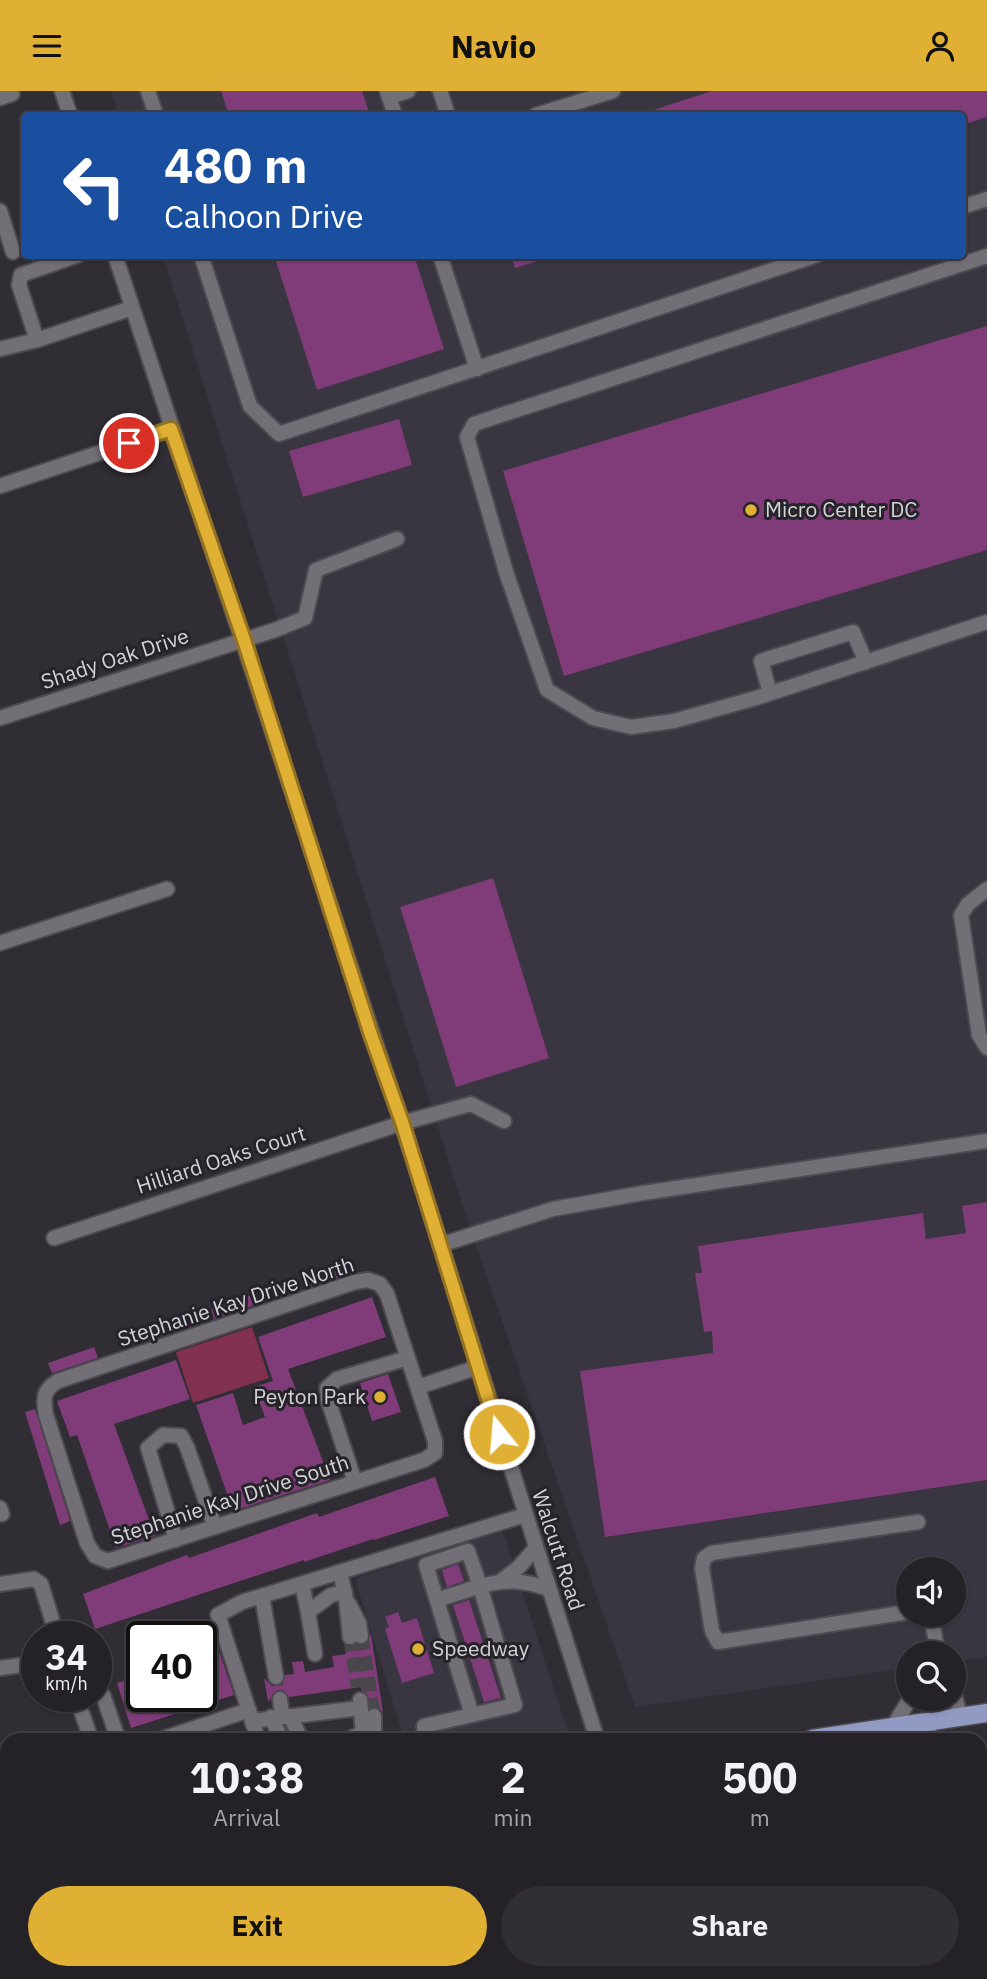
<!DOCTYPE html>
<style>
:root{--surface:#242227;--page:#302f33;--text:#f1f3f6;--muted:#a3a4a7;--line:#413f44;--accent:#e0b034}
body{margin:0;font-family:"IBM Plex Sans",sans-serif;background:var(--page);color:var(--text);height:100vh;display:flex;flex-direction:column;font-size:26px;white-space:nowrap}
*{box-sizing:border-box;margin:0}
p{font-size:23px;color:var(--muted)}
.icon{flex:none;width:38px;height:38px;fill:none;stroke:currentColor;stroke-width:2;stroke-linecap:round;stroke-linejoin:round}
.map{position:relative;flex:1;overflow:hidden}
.drawer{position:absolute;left:0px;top:1642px;width:987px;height:247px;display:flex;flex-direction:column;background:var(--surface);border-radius:21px 21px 0 0;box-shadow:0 2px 5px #0004,0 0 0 2px var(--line)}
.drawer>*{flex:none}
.top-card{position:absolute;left:21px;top:21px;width:945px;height:147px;border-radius:7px;box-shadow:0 2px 5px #0004,0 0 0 2px var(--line);background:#1a4fa0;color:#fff;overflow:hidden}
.fabs{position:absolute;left:896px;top:1466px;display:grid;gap:14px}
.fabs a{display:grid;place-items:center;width:70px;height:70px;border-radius:50%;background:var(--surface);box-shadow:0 2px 5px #0004,0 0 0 2px var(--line);font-size:35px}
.speed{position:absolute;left:21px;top:1530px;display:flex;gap:14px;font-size:35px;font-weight:700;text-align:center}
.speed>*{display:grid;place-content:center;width:91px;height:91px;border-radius:50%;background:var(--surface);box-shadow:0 2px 5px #0004,0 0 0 2px var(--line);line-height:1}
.speed small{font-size:18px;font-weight:400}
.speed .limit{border:4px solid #111;border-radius:10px;background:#fff;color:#111}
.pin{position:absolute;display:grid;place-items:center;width:60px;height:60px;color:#fff;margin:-30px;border:4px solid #fff;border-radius:50%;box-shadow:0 2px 7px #0007}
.me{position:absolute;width:77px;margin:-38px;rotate:343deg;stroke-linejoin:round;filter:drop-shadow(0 0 5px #0008)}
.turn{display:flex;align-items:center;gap:24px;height:147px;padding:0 28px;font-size:32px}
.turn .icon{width:91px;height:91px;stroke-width:2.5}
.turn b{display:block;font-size:49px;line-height:60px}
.eta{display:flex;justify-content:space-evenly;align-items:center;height:119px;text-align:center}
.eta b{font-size:42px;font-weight:700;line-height:49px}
.action{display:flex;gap:14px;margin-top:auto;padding:14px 28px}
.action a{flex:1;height:80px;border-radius:42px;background:var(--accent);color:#111;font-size:28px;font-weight:700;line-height:80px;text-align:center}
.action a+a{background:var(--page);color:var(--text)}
header{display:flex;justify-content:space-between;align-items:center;height:91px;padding:0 28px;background:var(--accent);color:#111;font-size:32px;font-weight:700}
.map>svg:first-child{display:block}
.built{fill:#393541;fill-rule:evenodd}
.green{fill:#81304f}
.building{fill:#7f3c79}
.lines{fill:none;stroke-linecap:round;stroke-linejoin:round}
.minor-tunnel{stroke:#49464c;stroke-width:14;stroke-dasharray:14 7;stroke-linecap:butt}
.minor-casing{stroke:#4d4b50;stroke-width:18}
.major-casing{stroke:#4d4b50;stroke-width:21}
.minor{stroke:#726f76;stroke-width:14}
.major{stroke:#919ac2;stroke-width:18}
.route-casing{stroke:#927222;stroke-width:18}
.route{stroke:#e0b034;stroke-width:12}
.poi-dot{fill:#e0b034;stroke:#26242a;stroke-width:2.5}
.labels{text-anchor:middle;stroke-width:6;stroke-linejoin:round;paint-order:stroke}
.poi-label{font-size:21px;fill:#d4d3d7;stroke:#26242a;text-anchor:start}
.street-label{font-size:21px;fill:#d4d3d7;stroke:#26242a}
</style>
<header><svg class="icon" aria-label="menu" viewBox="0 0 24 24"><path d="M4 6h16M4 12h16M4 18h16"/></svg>Navio<svg class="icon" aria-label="person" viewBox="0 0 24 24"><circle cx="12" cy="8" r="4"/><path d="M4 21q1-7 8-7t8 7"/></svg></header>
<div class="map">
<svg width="987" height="1888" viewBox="0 0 987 1888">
<rect width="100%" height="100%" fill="#302d34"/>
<!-- built -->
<g class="built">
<path d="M111 0H987V1566L954 1571V1563H908V1577L635 1616 465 1122 163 165 962 164V24H119ZM908 1479H954V1524H908Z"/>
<path d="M502 1438 568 1641 563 1648H404L355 1488Z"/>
</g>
<!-- green -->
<path class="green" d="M252 1236 269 1287 193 1312 176 1261Z"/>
<!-- building -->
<g class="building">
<path d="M221 0H362L370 24H229Z"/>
<path d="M712 0H987V26L962 34V24H644V22Z"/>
<path d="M274 164H414L444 258 317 299Z"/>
<path d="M511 164H547V167L515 177Z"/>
<path d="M987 235V459L564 585 503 380Z"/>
<path d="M399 328 412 374 303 406 289 360Z"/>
<path d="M493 787 549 967 456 996 400 816Z"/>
<path d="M987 1111V1389L605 1446 580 1280 713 1262 712 1240 704 1241 695 1182H702L698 1155 923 1122 926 1148 966 1142 962 1115Z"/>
<path d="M350 1171 353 1181 307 1197 304 1186Z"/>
<path d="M257 1202 260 1212 214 1228 211 1218Z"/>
<path d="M372 1206 386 1246 288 1278 330 1389 233 1420 196 1314 233 1302 243 1334 265 1326 254 1296 273 1290 258 1246Z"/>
<path d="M189 1224 193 1235 147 1250 143 1240Z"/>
<path d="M94 1256 98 1267 52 1282 48 1272Z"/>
<path d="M176 1269 190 1308 114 1333 155 1445 116 1457 77 1344 70 1346 57 1310Z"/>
<path d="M388 1283 401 1321 372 1330 360 1292Z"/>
<path d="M35 1318 70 1430 60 1434 25 1321Z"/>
<path d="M435 1386 449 1425 374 1449 373 1448 304 1471V1469L95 1538 83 1503 187 1464 189 1467 317 1422 319 1426Z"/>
<path d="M458 1473 464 1490 447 1496 442 1479Z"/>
<path d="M469 1509 501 1607 484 1611 453 1514Z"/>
<path d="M398 1521 402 1532 417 1527 434 1582 402 1592 385 1538 389 1536 385 1526Z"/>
<path d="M371 1543 383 1621 378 1616H370L368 1604 362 1600 361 1596 289 1606 284 1600 278 1599 272 1604 270 1609 268 1610 264 1587 272 1595 282 1594 285 1584 294 1583 292 1571 303 1570 305 1581 334 1576 332 1565 346 1563 345 1554 350 1556 366 1553Z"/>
<path d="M219 1560 234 1604 131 1637 117 1592 142 1585V1605H201V1565Z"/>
</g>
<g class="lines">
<!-- minor-tunnel -->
<g class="minor-tunnel">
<path d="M361 1545 374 1625"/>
<path d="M350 1546 358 1596"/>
</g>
<defs>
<g id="minor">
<path d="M62 0 70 24"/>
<path d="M148 0 156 24"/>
<path d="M387 0 395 24"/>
<path d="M440 0 448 24"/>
<path d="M389 6 408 0"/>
<path d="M0 7 12 3"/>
<path d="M536 24 613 0"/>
<path d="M962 116 987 108"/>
<path d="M0 120 13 161"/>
<path d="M115 164 402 1032 597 1648"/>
<path d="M201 164 250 315 279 343 817 164"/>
<path d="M440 164 477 278"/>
<path d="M987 165 474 333 467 346 507 484 547 599 593 627 631 636 674 630 756 607 987 531"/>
<path d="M37 249 19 194 21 184 78 164"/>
<path d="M0 258 37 249 132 217"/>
<path d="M0 395 171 338"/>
<path d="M770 602 761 570 853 541 866 571"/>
<path d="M0 627 275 539 305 527 316 479 397 448"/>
<path d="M987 798 968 813 961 824 979 944 987 957"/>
<path d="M0 852 167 798"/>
<path d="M54 1147 402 1032 471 1013 504 1030"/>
<path d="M440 1154 553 1118 643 1102 987 1050"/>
<path d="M368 1189 380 1193 387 1203 435 1350V1362L424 1369 108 1470 95 1465 87 1452 46 1324C43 1307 43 1299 58 1290L355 1191Z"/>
<path d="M418 1296 478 1276"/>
<path d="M355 1391 328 1309 327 1297 337 1288 408 1267"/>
<path d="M0 1417 2 1423"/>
<path d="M176 1449 148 1357 163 1344 181 1345 187 1356 215 1436"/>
<path d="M340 1481 346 1508 350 1546"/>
<path d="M501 1490 518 1477 535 1458"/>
<path d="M0 1493 34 1488 41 1493 57 1545"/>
<path d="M302 1493 308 1521 331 1504 345 1501"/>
<path d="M262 1505 276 1586"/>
<path d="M437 1509 480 1495 468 1460 426 1474 472 1624"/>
<path d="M349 1513 359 1532 361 1545"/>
<path d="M308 1521 315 1563"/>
<path d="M908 1521 718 1551 712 1540 702 1477 704 1467 712 1462 918 1431"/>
<path d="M931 1524 938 1563"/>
<path d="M0 1577 37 1572"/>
<path d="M954 1602 960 1626"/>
<path d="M103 1604 118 1648"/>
<path d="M76 1605 91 1648"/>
<path d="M280 1608 282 1625"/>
<path d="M290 1625 301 1648"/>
<path d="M374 1625V1648"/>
<path d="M271 1626 281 1648"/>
<path d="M252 1630 352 1618"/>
<path d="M926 1631 932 1648"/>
<path d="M892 1637 910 1608"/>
<path d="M162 1648 249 1619"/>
<path d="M258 1648 218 1524 242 1511 525 1424"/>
<path d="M349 1648 363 1642 360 1609"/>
<path d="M425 1648 424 1635 515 1614 480 1495C508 1488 522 1489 549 1498"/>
<path d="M0 1685 7 1684"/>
<path d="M980 1786 987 1784"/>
<path d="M14 1881 15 1888"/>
<path d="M150 1881 152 1888"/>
<path d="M209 1881 210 1887"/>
<path d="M428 1881 430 1888"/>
<path d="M466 1881V1888"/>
<path d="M492 1881 493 1888"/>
<path d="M591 1881 592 1888"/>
<path d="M670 1881 672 1888"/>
<path d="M728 1881 729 1888"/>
<path d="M832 1881 834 1888"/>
<path d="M930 1881 932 1888"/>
<path d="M640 1888 660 1881"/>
</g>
<g id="major">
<path d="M812 1648 987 1622"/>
<path d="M0 1767 7 1766"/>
</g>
</defs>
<!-- minor casing -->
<use href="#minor" class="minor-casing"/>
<!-- major casing -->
<use href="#major" class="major-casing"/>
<!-- minor -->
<use href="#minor" class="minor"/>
<!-- major -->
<use href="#major" class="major"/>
</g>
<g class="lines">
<defs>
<path id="route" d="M129 352 171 338 244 549 371 944 402 1031 499 1343"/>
</defs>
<!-- route casing -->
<use href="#route" class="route-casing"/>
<!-- route -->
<use href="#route" class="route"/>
</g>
<!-- markers -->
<g class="poi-dot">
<circle cx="751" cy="419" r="7"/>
<circle cx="380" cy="1306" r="7"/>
<circle cx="418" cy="1558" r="7"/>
</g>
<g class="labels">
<!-- poi labels -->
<g class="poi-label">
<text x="765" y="426">Micro Center DC</text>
<text x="366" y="1313" text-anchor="end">Peyton Park</text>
<text x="432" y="1565">Speedway</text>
</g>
<!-- street labels -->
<g class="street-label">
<text transform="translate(115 568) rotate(-18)" y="7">Shady Oak Drive</text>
<text transform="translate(221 1069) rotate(-18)" y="7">Hilliard Oaks Court</text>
<text transform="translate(236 1211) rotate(-18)" y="7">Stephanie Kay Drive North</text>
<text transform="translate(230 1409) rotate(-18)" y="7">Stephanie Kay Drive South</text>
<text transform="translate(558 1459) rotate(72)" y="7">Walcutt Road</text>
</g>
</g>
</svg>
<div class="fabs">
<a><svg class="icon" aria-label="sound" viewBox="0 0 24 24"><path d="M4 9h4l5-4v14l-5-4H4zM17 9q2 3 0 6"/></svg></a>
<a><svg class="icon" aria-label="search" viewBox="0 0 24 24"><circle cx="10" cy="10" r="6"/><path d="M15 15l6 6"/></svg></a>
</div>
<div class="speed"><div>34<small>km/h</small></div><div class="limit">40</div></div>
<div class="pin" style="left:129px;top:352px;background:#d93025"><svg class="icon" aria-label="arrive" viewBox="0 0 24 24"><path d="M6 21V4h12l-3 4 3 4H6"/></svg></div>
<svg class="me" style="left:499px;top:1343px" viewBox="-20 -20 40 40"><circle r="17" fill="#e0b034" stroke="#fff" stroke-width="3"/><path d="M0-11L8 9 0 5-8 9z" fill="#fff"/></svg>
<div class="top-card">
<div class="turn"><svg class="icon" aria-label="left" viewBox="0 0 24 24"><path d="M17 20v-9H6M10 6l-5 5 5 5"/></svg><div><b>480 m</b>Calhoon Drive</div></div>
</div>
<section class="drawer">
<div class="eta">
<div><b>10:38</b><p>Arrival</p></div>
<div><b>2</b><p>min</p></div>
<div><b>500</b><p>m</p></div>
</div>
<div class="action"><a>Exit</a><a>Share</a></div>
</section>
</div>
